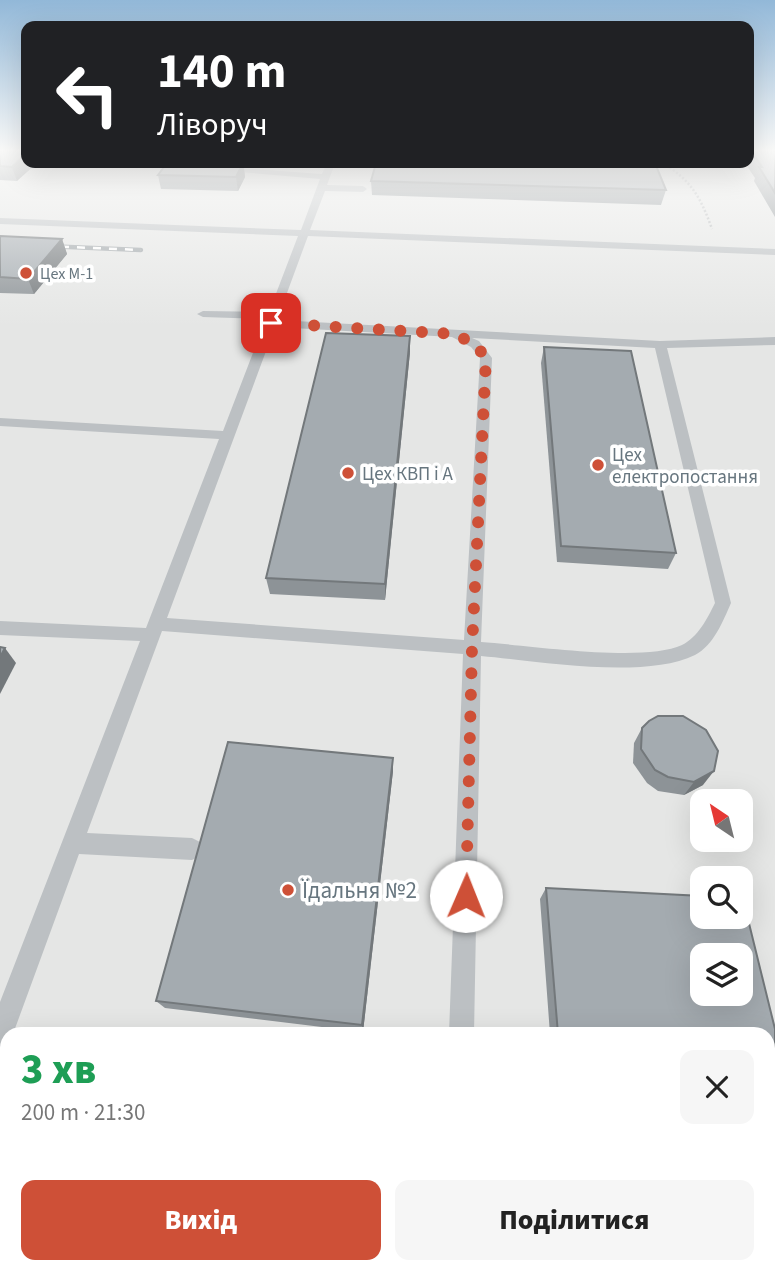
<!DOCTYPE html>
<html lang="uk">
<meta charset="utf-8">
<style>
:root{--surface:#fff;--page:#f6f6f6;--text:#222;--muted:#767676;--accent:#ce5037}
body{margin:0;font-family:"Source Sans 3",sans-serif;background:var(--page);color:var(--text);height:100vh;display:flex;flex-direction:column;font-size:26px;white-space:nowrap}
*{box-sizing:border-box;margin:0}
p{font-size:23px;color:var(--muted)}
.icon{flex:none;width:38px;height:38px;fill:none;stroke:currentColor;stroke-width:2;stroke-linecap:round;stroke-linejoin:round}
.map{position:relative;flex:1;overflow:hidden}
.panel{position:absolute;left:0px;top:1027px;width:775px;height:247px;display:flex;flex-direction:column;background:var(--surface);border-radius:21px 21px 0 0;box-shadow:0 7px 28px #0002}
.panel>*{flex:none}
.hud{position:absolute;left:21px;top:21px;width:733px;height:147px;border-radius:14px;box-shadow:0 7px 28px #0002;background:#202124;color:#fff;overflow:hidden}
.needle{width:46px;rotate:325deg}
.fabs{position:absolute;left:690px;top:789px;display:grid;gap:14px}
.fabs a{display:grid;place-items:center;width:63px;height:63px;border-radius:14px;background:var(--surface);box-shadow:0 7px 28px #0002;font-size:35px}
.pin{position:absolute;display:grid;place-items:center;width:60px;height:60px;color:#fff;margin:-30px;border-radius:14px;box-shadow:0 4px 10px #0006}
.me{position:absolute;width:77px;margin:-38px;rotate:1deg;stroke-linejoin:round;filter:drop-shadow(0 0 5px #0008)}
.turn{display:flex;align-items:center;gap:24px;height:147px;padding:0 21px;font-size:32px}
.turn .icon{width:91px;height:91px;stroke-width:2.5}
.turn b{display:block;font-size:49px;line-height:60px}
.round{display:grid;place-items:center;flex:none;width:74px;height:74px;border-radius:14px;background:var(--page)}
.headline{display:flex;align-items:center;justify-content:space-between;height:119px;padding:0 21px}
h1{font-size:42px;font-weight:800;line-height:52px;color:#1e9e55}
.cta{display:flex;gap:14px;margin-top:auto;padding:14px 21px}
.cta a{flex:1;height:80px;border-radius:14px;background:var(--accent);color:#fff;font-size:28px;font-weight:800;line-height:80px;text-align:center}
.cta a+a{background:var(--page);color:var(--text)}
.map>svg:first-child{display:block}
.built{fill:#e5e6e5;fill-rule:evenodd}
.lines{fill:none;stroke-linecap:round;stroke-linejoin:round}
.path{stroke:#b6b9bb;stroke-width:2.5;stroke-dasharray:2 2;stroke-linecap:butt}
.lane{fill:#bcc0c3;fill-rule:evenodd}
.rail-far1-casing{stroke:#9ea4a8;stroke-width:4.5}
.rail-casing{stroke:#9ea4a8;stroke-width:10}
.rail-far1{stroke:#fff;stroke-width:2.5;stroke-dasharray:8;stroke-linecap:butt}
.rail{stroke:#fff;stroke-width:8;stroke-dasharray:24;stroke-linecap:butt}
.wall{fill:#8d9397}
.shaded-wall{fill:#73787b}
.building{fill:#a4abb0;stroke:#73787b;stroke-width:2;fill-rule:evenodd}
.route{stroke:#ce5037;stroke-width:12;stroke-dasharray:0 21.6}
.poi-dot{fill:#ce5037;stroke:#fff;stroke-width:2.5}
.labels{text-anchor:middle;stroke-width:7;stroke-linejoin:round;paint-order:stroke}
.far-poi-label{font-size:16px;fill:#67767f;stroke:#fff;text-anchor:start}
.poi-label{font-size:19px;fill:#67767f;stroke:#fff;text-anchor:start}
.near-poi-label{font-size:23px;fill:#67767f;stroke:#fff;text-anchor:start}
</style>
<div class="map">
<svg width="775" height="1273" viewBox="0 0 775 1273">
<rect width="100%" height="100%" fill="#f4f4f1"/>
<!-- built -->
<path class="built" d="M0 149 26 163H749L775 149V1273H0ZM702 802H740V840H702ZM702 878H740V917H702ZM702 956H740V994H702ZM7 1034H768V1267H7Z"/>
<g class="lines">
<!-- path -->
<path class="path" d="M663 163C691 180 701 198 712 229"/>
<!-- lane -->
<g class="lane">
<path d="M149 163H168L191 168 187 171Z"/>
<path d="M327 163H335L327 185 363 186 367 189 363 192 325 191 310 230 775 249V255L308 236 277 320 660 341 775 337V345L667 348 731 603C723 621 714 645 695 655 644 680 537 661 481 656L474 1034H449L463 654 162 631 87 833 192 838 200 842 203 849 200 856 192 860 79 854 13 1034H7V1044L0 1047V1002L140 641 0 635V621L146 628 219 439 0 426V418L223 431 266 319 203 317 197 314 203 311 269 312 298 236 0 224V218L301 230 320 179 218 170 222 167 322 174ZM275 327 452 337 471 347 480 358 464 640 167 618ZM472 338 655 348 715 603C707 619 698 637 682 645 643 663 527 645 481 642L492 358 479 341Z"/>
</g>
<defs>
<path id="rail-far1" d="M45 246 141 250"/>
<g id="rail">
<path d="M0 1251H7"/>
<path d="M150 1267 205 1273"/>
</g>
</defs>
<!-- rail-far1 casing -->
<use href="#rail-far1" class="rail-far1-casing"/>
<!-- rail casing -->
<use href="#rail" class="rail-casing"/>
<!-- rail-far1 -->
<use href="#rail-far1" class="rail-far1"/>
<!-- rail -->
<use href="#rail" class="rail"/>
</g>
<!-- wall -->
<g class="wall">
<path d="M0 149H26L17 181 0 180Z"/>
<path d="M749 149H775V217L754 181 755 178 745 163H749Z"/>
<path d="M167 163H253L250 167 244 166 245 177 238 191 161 189 158 175Z"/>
<path d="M371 181 666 190 661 205 372 195Z"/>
<path d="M0 236 62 239 67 254 34 294 0 293Z"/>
<path d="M544 347 676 553 668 569 557 562 541 363Z"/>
<path d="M410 352 385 600 270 594 266 578Z"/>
<path d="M642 728 703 785 684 795 658 791 647 783 633 763 634 743Z"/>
<path d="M393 758V771L363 1032 165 1008 156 1001Z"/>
<path d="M546 888 775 1029V1071L768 1073V1034H550L540 899Z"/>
</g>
<!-- shaded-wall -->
<g class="shaded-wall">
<path d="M26 154V163H37L17 181 12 167Z"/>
<path d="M243 163 245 177 238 191 236 177Z"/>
<path d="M62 239 67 254 34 294 28 279Z"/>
<path d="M410 336V352L385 600V584Z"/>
<path d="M5 648 16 663 0 694V657Z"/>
<path d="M393 758V771L363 1032 362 1025Z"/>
<path d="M714 771 703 785 684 795 694 782Z"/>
</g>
<!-- building -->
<g class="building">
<path d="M0 149H26V154L12 167 0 166Z"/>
<path d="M750 149H775V193L759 167H762Z"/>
<path d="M167 163H243L236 177 158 175Z"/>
<path d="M376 163H655L666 190 371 181Z"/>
<path d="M0 236 62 239 28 279 0 277Z"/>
<path d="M326 333 410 336 385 584 266 578Z"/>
<path d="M544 347 631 351 676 553 561 546Z"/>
<path d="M0 647 5 648 0 657Z"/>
<path d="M658 716H683L706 730 718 751 714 771 694 782 668 777 655 770 641 749 642 728 649 721Z"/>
<path d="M228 742 393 758 362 1025 156 1001Z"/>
<path d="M546 888 702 896V917H740V899H743L775 1029V1068L768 1067V1034H558ZM702 956H740V994H702Z"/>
</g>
<!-- sky -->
<linearGradient id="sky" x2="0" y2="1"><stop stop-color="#92b8d8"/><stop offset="0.46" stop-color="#fafaf9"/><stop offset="1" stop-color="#fafaf9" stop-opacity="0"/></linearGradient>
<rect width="775" height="327" fill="url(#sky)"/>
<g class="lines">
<!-- route -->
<path class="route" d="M271 323 454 334 475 344 486 358 472 648 466 896"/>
</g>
<!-- markers -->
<g class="poi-dot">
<circle cx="26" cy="273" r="7"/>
<circle cx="598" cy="465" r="7"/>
<circle cx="348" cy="473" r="7"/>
<circle cx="288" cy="890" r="7"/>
</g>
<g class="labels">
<!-- far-poi labels -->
<g class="far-poi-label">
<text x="40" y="279">Цех М-1</text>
</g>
<!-- poi labels -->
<g class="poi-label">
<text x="612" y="461">Цех<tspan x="612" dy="22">електропостання</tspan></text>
<text x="362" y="480">Цех КВП і А</text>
</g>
<!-- near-poi labels -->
<g class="near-poi-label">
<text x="302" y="898">Їдальня №2</text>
</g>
</g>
</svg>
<div class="fabs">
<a><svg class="needle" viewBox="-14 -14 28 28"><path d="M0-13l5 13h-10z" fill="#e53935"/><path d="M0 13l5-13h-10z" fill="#767676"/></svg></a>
<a><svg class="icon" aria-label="search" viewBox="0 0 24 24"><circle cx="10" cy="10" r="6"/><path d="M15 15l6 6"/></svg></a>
<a><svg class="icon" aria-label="layers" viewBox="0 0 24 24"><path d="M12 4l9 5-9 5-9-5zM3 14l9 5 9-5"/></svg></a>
</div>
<div class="pin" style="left:271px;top:323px;background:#d93025"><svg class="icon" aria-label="arrive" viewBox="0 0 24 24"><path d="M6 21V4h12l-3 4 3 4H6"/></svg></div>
<svg class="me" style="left:466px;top:896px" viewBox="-20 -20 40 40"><circle r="19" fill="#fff"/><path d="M0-13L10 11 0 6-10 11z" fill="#ce5037"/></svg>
<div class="hud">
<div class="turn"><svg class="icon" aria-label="left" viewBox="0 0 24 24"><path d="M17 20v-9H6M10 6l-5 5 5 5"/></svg><div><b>140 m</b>Ліворуч</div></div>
</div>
<section class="panel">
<div class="headline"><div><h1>3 хв</h1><p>200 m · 21:30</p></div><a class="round"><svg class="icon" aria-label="close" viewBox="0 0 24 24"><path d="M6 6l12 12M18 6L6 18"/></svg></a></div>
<div class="cta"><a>Вихід</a><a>Поділитися</a></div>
</section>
</div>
